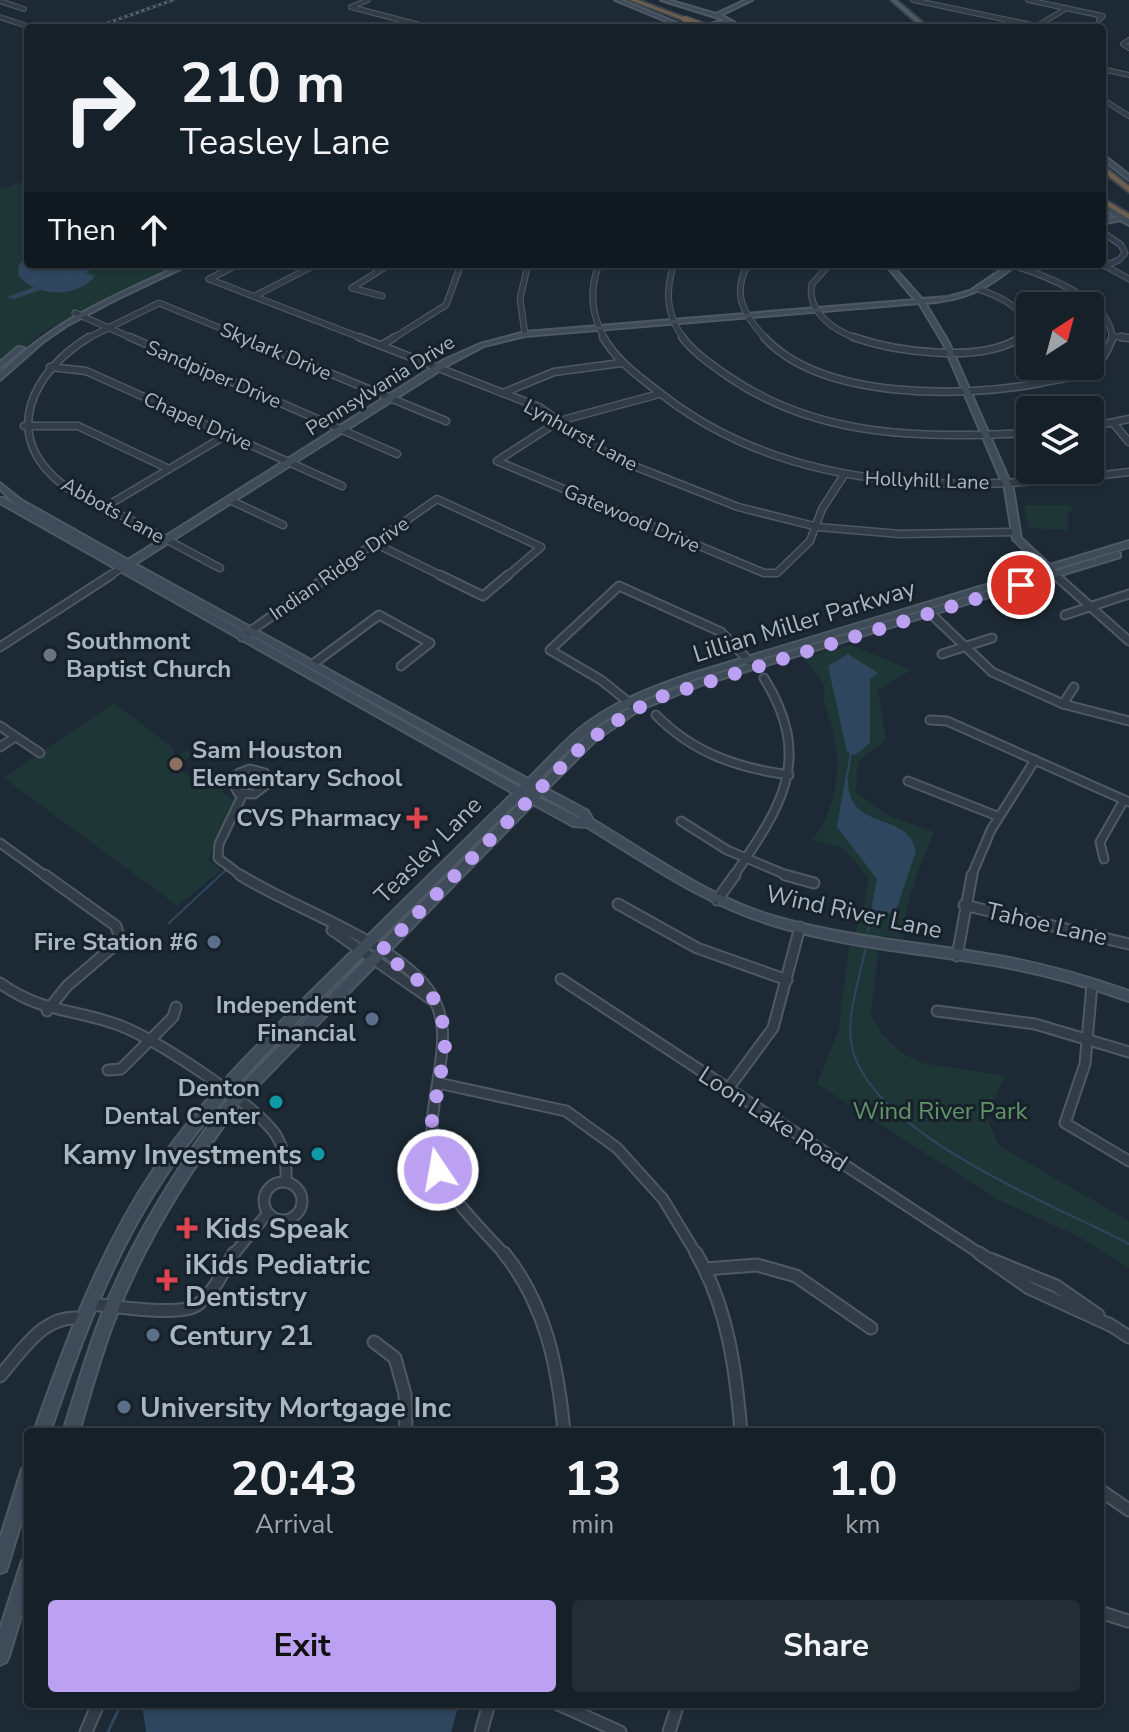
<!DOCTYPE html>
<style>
:root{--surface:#162028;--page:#232d34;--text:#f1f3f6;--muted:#9ea3a8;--line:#353e45;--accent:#bca0f2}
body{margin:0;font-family:"Nunito Sans",sans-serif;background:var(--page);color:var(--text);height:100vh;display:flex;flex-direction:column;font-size:30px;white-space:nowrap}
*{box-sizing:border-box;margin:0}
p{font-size:26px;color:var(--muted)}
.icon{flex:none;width:44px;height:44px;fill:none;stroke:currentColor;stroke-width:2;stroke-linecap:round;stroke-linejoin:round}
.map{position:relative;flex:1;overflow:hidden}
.panel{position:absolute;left:24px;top:1428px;width:1080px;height:280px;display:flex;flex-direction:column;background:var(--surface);border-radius:8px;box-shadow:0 2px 6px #0004,0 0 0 2px var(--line)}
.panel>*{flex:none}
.guide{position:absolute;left:24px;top:24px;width:1082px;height:244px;border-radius:8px;box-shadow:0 2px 6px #0004,0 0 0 2px var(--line);background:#162028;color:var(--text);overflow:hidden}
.needle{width:52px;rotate:36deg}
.buttons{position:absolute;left:1016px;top:292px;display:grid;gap:16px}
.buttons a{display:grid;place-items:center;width:88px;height:88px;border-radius:8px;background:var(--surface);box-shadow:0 2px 6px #0004,0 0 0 2px var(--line);font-size:40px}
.pin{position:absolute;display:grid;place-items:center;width:68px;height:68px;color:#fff;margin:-34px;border:4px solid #fff;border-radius:50%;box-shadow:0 2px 8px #0007}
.me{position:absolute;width:88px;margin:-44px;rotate:348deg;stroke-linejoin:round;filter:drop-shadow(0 0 6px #0008)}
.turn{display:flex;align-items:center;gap:28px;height:168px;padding:0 24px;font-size:36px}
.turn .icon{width:104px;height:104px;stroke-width:2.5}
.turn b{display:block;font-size:56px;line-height:68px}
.then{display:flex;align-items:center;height:76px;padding:0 24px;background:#0003;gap:16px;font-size:30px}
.eta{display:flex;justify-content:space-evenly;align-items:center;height:136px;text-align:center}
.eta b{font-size:48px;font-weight:700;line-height:56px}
.cta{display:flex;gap:16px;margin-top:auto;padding:16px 24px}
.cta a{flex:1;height:92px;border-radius:8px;background:var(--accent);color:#111;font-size:32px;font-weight:700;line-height:92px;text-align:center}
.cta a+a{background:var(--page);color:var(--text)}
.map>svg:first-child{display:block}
.green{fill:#1f3637}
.water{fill:#2f475e}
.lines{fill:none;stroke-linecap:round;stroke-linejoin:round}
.stream-far1{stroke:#2f475e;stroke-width:2}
.stream{stroke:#2f475e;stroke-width:3}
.river{fill:#2f475e;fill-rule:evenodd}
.street-far5-casing{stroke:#4e5964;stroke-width:6}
.street-far4-casing{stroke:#4e5964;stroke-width:7}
.street-far3-casing{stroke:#4e5964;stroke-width:9}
.street-far2-casing{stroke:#4e5964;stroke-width:11}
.street-far1-casing{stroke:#4e5964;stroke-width:13}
.street-casing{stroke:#4e5964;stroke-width:15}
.secondary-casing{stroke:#4e5964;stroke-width:4}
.primary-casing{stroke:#3a454f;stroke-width:4}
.highway-casing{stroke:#3c4650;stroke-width:4}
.street-far5{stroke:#313c46;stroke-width:4}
.street-far4{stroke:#313c46;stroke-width:5}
.street-far3{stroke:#313c46;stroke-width:6}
.street-far2{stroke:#313c46;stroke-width:7}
.street-far1{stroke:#313c46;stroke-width:9}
.street{stroke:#313c46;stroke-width:11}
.secondary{fill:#3e4b59;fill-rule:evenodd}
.primary{fill:#4e5b67;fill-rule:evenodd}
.highway{fill:#6d5e4d;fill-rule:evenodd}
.rail-casing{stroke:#52606e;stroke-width:3}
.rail{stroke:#17212a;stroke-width:2;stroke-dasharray:3;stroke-linecap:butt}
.highway-bridge-casing{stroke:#3c4650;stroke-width:8;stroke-linecap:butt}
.highway-bridge{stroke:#6d5e4d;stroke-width:6}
.route{stroke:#bca0f2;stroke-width:14;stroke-dasharray:0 25.2}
.worship-dot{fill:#6b7280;stroke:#17212a;stroke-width:3}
.education-dot{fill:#8d6e63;stroke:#17212a;stroke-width:3}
.health-dot{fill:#e0444e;stroke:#17212a;stroke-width:3}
.service-dot{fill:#5c6f8a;stroke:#17212a;stroke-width:3}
.culture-dot{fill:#0f9aa8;stroke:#17212a;stroke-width:3}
.labels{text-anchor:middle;stroke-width:6;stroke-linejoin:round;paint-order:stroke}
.far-street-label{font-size:20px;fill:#aab6c4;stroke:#17212a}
.street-label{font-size:24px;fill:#aab6c4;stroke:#17212a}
.poi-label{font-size:24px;font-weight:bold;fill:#aab6c4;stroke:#17212a;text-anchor:end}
.park-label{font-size:24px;fill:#629469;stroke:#17212a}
.near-poi-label{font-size:28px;font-weight:bold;fill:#aab6c4;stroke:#17212a;text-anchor:start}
</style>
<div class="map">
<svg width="1129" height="1732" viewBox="0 0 1129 1732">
<rect width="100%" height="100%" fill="#1d2a36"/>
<!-- green -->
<g class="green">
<path d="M28 180V264H177L41 333 0 367V189Z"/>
<path d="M1025 505H1070L1073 510 1067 515 1068 530 1028 528Z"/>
<path d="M851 645 911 670 878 690 886 740 858 761 856 793 889 816 934 832C920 866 905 901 903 939L880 935 871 1015 881 1033 902 1053 922 1063 1006 1076 985 1114 999 1146 1129 1221V1268L1079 1237 999 1200 817 1084 838 1032 849 948 863 910 869 878 843 848 813 840C844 793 842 757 825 705 823 699 825 693 824 687 821 676 809 666 802 657Z"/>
<path d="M114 703 174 749 175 757 186 751 192 755 179 764 175 762V766L194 780 193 785 204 789 217 780 224 794 235 800 208 860 221 870 178 906 4 778Z"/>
</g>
<!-- water -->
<g class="water">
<path d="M28 253V264H76L82 267 78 271 95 276C77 299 35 297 18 275L19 265Z"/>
<path d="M848 654 878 673 870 679V743L855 755 847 752 828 666Z"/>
<path d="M845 780 848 781C848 832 909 811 916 851L896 910 873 923 869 921 877 879 837 827Z"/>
<path d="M142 1704H459L451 1732H146Z"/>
</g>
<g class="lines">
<!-- stream-far1 -->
<g class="stream-far1">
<path d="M846 781 851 753"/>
<path d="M169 923 228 868"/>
<path d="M868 931 870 922"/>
<path d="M865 950C860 980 845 1016 852 1047 871 1134 1055 1205 1129 1244"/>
</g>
<!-- stream -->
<path class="stream" d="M108 1732 121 1704"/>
<!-- river -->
<path class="river" d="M89 264H99L82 276 14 299 7 297 76 272Z"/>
<defs>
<g id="street-far5">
<path d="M913 0 1046 28"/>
<path d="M1028 0 1103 16 1099 20"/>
<path d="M0 1 24 9"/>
<path d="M351 7 431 28"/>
<path d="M351 7 368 0"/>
<path d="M0 17 24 25"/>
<path d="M501 28 506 25"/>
<path d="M1034 28 1067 8"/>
<path d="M1129 40 1123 44 1129 48"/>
<path d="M1102 69 1129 75"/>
<path d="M1102 99 1129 116"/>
</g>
<g id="street-far4">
<path d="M1102 232 1121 245 1125 253 1119 260 1104 266"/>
<path d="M599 264C589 290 591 315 605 339"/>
<path d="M674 264C665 291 666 315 684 339"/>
<path d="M748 264C731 295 744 315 766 339"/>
<path d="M830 264 812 284C806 312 835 331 858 339"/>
<path d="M1009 264C1041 274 1112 299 1112 339"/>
<path d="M1102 264 1129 279"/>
<path d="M209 279 364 339"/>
<path d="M209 279 239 264"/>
<path d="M352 288 390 264"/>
<path d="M352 288 382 296"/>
<path d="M978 289C998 296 1016 304 1028 322L1020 339"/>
<path d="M255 296 317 264"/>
<path d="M75 313 134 339"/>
<path d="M525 334 520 299 528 264"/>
<path d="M1113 336 1129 338"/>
<path d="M86 339 159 303 247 339"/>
<path d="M392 339 446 305 461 264"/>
</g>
<g id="street-far3">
<path d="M89 337C32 372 0 435 62 484 83 500 109 509 133 521 162 537 191 553 220 568"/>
<path d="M130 337 397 454"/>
<path d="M242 337 446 421"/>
<path d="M359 337 539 407 595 447 634 466 738 507 818 527 900 534 1014 532"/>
<path d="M603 337C618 363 641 378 664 396 796 498 973 492 1129 472"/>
<path d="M682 337C695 354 712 365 729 377 820 439 924 438 1030 433"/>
<path d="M764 337C821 400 963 398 1040 383 1057 379 1078 378 1093 368 1104 360 1108 348 1113 337"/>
<path d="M853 337C896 352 982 364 1021 337"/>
<path d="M1121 337 1129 338"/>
<path d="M382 345 395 337"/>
<path d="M50 367 86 371 342 486"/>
<path d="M503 393 554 372 621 363"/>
<path d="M659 394 559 421 497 461 764 573H777L810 541 822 509 844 475"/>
<path d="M1114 424 1129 442"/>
<path d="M24 426H78L169 469"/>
<path d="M1090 427 1129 419"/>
<path d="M230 500 283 525"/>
<path d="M105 507 228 434"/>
<path d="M374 543 444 577"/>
<path d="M374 543 437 499 541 547 506 577"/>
<path d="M108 577 120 569"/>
<path d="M327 577 374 543"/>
</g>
<g id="street-far2">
<path d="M440 575 483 596 508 575"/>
<path d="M1055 575 1129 641"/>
<path d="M930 613 992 672 1063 704 1129 721"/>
<path d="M1065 615 1129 594"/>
<path d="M242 637 330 575"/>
<path d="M0 647 111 575"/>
<path d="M942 654 992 638"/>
<path d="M313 664 379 615 430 643 401 666"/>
<path d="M1063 704 1074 687"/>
<path d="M636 708 601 680 550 650 619 586 721 632 752 664"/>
<path d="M656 715C693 753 738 768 789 775"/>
<path d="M930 720 947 721 1129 802"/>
<path d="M0 726 40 753"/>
<path d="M0 747 15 737"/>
<path d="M250 769 265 773 266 785 254 794 238 793 232 781 239 773Z"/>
<path d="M908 781 997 816"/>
<path d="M243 794 219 844 218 858 243 877"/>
<path d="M681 821 727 850 791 877"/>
<path d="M0 843 47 877"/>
<path d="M1104 859 1100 842 1124 800"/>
<path d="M733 877C782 806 814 759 764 678"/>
<path d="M971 877 991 830 1035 760"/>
</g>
<g id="street-far1">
<path d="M45 875 116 926 119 936 115 945 67 986 47 1011"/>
<path d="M240 875C293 908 384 938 424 984 467 1034 420 1100 435 1157 444 1196 480 1226 505 1255"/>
<path d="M785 875 814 883"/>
<path d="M717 900 735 875"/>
<path d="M618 904 697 948 787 980"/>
<path d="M964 905 1129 944"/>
<path d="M332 930 432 1000"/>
<path d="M957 956 972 875"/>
<path d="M561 979 982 1255"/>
<path d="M0 983C43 1014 75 1008 121 1026 156 1039 255 1104 276 1135 285 1150 287 1165 286 1182"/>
<path d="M1092 984 1085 1064 1065 1123 1129 1161"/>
<path d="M937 1011 1035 1024 1129 1052"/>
<path d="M108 1070 121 1069 173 1017 176 1007"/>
<path d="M438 1083 566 1111 617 1148 663 1199 697 1255"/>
<path d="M728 1089 773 1028 800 927"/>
<circle cx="283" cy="1201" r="19"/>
<path d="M233 1255 267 1214"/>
</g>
<g id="street">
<path d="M504 1253C546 1305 558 1367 564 1432"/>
<path d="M696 1253C728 1307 736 1371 741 1432"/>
<path d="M979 1253 1029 1288 1110 1325"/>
<path d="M990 1259 1056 1286 1098 1315"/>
<path d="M705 1269 757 1265 796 1276 871 1328"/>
<path d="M91 1304C114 1306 179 1317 197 1305 214 1293 224 1270 234 1253"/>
<path d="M1109 1324 1129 1337"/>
<path d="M374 1342 395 1358 405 1394 406 1432"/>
<path d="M0 1376C23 1350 45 1311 85 1319"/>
<path d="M1100 1490 1129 1510"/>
<path d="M1100 1612 1128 1621"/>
<path d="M558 1704 620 1732"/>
<path d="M86 1732 98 1704"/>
<path d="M481 1732 489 1704"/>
<path d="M669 1732 678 1704"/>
</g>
<g id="secondary">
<path d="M615 0H621L689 28H683Z"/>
<path d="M661 0H668L716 14 746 0H752L721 15 744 28H739L727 21 703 28H696L725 20Z"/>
<path d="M1102 154 1129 175V180L1102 159Z"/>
<path d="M1102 204 1129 220V225L1120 220 1102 224V220L1116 217 1102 209Z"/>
<path d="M183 264H191L115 300 66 326 43 342 0 380V374C52 320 117 295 183 264Z"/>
<path d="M885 264H891L922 299 948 297 970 291 1010 264H1017C986 290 965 300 925 303L949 343 1013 489 1021 538 1050 565 1129 541V547L1054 569 1056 571 1117 552 1120 553V557L704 684 639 710 596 740 547 789 588 811 593 820C652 855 710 898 776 917 849 938 925 943 999 956 1044 964 1086 976 1129 991V1001C1086 986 1044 974 999 966 925 953 849 948 776 926 707 906 648 864 587 827L573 826 533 804 240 1104C189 1171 144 1242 114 1321 100 1357 90 1395 79 1432H63C75 1395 85 1358 99 1322 131 1240 177 1166 230 1096L524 799 521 798C458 861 395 924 332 987 272 1047 211 1107 164 1178 112 1256 80 1344 50 1432H34C66 1341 100 1249 154 1169 202 1098 263 1039 323 980 387 917 450 855 513 793L0 503V498H3L122 564 15 504 0 489V483L21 500 128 560 444 360 480 344 525 332 915 300ZM919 303 943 343 1005 489 1013 539 1042 568 691 674C652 687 610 703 578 730 560 745 545 763 528 779L135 564 450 364 484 346 525 336ZM129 567 522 785 519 787ZM1047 572 1048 573 698 680 633 706 588 734 539 785 536 783C552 767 568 749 586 735 617 708 659 692 697 678ZM541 795 580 817 581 819 539 798Z"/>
<path d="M18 347 24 348 0 368V362Z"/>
<path d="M28 1467V1500L8 1565 6 1571 0 1573V1539L20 1475 22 1469Z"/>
<path d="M28 1559V1593L9 1656 6 1662 0 1665V1629L20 1567 22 1561Z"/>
</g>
<path id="primary" d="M891 0H896L929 28H923Z"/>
<g id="highway">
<path d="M630 0H638L688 19 683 20Z"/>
<path d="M715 24 724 28 713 27Z"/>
<path d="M1102 165 1129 186V192L1102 171Z"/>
<path d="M1102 198 1129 214V219L1102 203Z"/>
</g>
</defs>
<!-- street-far5 casing -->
<use href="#street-far5" class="street-far5-casing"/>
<!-- street-far4 casing -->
<use href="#street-far4" class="street-far4-casing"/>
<!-- street-far3 casing -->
<use href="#street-far3" class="street-far3-casing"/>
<!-- street-far2 casing -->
<use href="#street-far2" class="street-far2-casing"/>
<!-- street-far1 casing -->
<use href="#street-far1" class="street-far1-casing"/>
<!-- street casing -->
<use href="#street" class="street-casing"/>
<!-- secondary casing -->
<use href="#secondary" class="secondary-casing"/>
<!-- primary casing -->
<use href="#primary" class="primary-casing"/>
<!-- highway casing -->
<use href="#highway" class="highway-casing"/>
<!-- street-far5 -->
<use href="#street-far5" class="street-far5"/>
<!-- street-far4 -->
<use href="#street-far4" class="street-far4"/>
<!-- street-far3 -->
<use href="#street-far3" class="street-far3"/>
<!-- street-far2 -->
<use href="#street-far2" class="street-far2"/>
<!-- street-far1 -->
<use href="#street-far1" class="street-far1"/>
<!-- street -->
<use href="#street" class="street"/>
<!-- secondary -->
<use href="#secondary" class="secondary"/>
<!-- primary -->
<use href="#primary" class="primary"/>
<!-- highway -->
<use href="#highway" class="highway"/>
<defs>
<path id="rail" d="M99 26 173 0"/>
</defs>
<!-- rail casing -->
<use href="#rail" class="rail-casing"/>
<!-- rail -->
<use href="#rail" class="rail"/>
<defs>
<path id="highway-bridge" d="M685 19 710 28"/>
</defs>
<!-- highway-bridge casing -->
<use href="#highway-bridge" class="highway-bridge-casing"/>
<!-- highway-bridge -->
<use href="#highway-bridge" class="highway-bridge"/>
</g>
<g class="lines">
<!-- route -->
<path class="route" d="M438 1170 429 1137 445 1050 444 1026 430 990 381 951 574 754C599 731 628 712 660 697L1021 585"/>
</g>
<!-- markers -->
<circle class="worship-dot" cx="50" cy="655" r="8"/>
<circle class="education-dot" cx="176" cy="764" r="8"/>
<g class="health-dot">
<path d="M413 806h8v8h8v8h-8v8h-8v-8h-8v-8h8z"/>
<path d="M183 1216h8v8h8v8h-8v8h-8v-8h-8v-8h8z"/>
<path d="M163 1268h8v8h8v8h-8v8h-8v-8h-8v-8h8z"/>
</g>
<g class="service-dot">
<circle cx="214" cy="942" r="8"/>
<circle cx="372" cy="1019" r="8"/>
<circle cx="153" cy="1335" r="8"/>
<circle cx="124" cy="1407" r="8"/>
</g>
<g class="culture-dot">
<circle cx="276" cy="1102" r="8"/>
<circle cx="318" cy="1154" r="8"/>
</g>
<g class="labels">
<!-- far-street labels -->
<g class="far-street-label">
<text transform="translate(276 351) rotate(23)" y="7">Skylark Drive</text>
<text transform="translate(214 374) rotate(23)" y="7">Sandpiper Drive</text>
<text transform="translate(380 385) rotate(-32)" y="7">Pennsylvania Drive</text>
<text transform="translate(198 421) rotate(24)" y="7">Chapel Drive</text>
<text transform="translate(581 435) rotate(29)" y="7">Lynhurst Lane</text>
<text transform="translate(927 480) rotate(2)" y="7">Hollyhill Lane</text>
<text transform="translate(113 510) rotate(29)" y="7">Abbots Lane</text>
<text transform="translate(632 518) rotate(23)" y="7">Gatewood Drive</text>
<text transform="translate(339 568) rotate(-35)" y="7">Indian Ridge Drive</text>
</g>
<!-- street labels -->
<g class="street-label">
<text transform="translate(804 621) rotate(-17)" y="8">Lillian Miller Parkway</text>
<text transform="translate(428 850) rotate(-45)" y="8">Teasley Lane</text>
<text transform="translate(854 912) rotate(12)" y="8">Wind River Lane</text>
<text transform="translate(1047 924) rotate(13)" y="8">Tahoe Lane</text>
<text transform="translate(773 1119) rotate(33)" y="8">Loon Lake Road</text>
</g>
<!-- poi labels -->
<g class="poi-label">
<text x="66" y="649" text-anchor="start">Southmont<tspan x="66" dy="28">Baptist Church</tspan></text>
<text x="192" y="758" text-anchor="start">Sam Houston<tspan x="192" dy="28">Elementary School</tspan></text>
<text x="401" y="826">CVS Pharmacy</text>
<text x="198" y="950">Fire Station #6</text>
<text x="356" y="1013">Independent<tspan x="356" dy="28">Financial</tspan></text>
<text x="260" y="1096">Denton<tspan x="260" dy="28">Dental Center</tspan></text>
</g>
<!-- park labels -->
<g class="park-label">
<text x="940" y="1119">Wind River Park</text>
</g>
<!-- near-poi labels -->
<g class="near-poi-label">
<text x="302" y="1164" text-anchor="end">Kamy Investments</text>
<text x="205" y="1238">Kids Speak</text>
<text x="185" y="1274">iKids Pediatric<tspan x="185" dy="32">Dentistry</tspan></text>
<text x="169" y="1345">Century 21</text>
<text x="140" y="1417">University Mortgage Inc</text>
</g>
</g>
</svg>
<div class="buttons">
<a><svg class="needle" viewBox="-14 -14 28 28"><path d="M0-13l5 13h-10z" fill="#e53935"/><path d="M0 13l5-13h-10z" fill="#9ea3a8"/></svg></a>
<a><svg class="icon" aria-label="layers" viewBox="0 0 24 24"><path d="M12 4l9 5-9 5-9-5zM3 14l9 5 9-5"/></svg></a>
</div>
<div class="pin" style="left:1021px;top:585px;background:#d93025"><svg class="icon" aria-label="arrive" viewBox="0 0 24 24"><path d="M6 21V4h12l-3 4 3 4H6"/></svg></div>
<svg class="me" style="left:438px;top:1170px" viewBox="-20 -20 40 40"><circle r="17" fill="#bca0f2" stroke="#fff" stroke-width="3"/><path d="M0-11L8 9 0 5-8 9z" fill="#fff"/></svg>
<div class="guide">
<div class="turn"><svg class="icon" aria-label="right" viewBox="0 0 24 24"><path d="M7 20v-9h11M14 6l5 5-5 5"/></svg><div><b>210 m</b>Teasley Lane</div></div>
<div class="then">Then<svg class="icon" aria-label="ahead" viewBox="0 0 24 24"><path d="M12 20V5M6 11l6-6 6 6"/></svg></div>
</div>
<section class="panel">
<div class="eta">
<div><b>20:43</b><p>Arrival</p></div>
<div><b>13</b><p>min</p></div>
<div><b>1.0</b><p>km</p></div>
</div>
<div class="cta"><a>Exit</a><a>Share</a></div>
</section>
</div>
